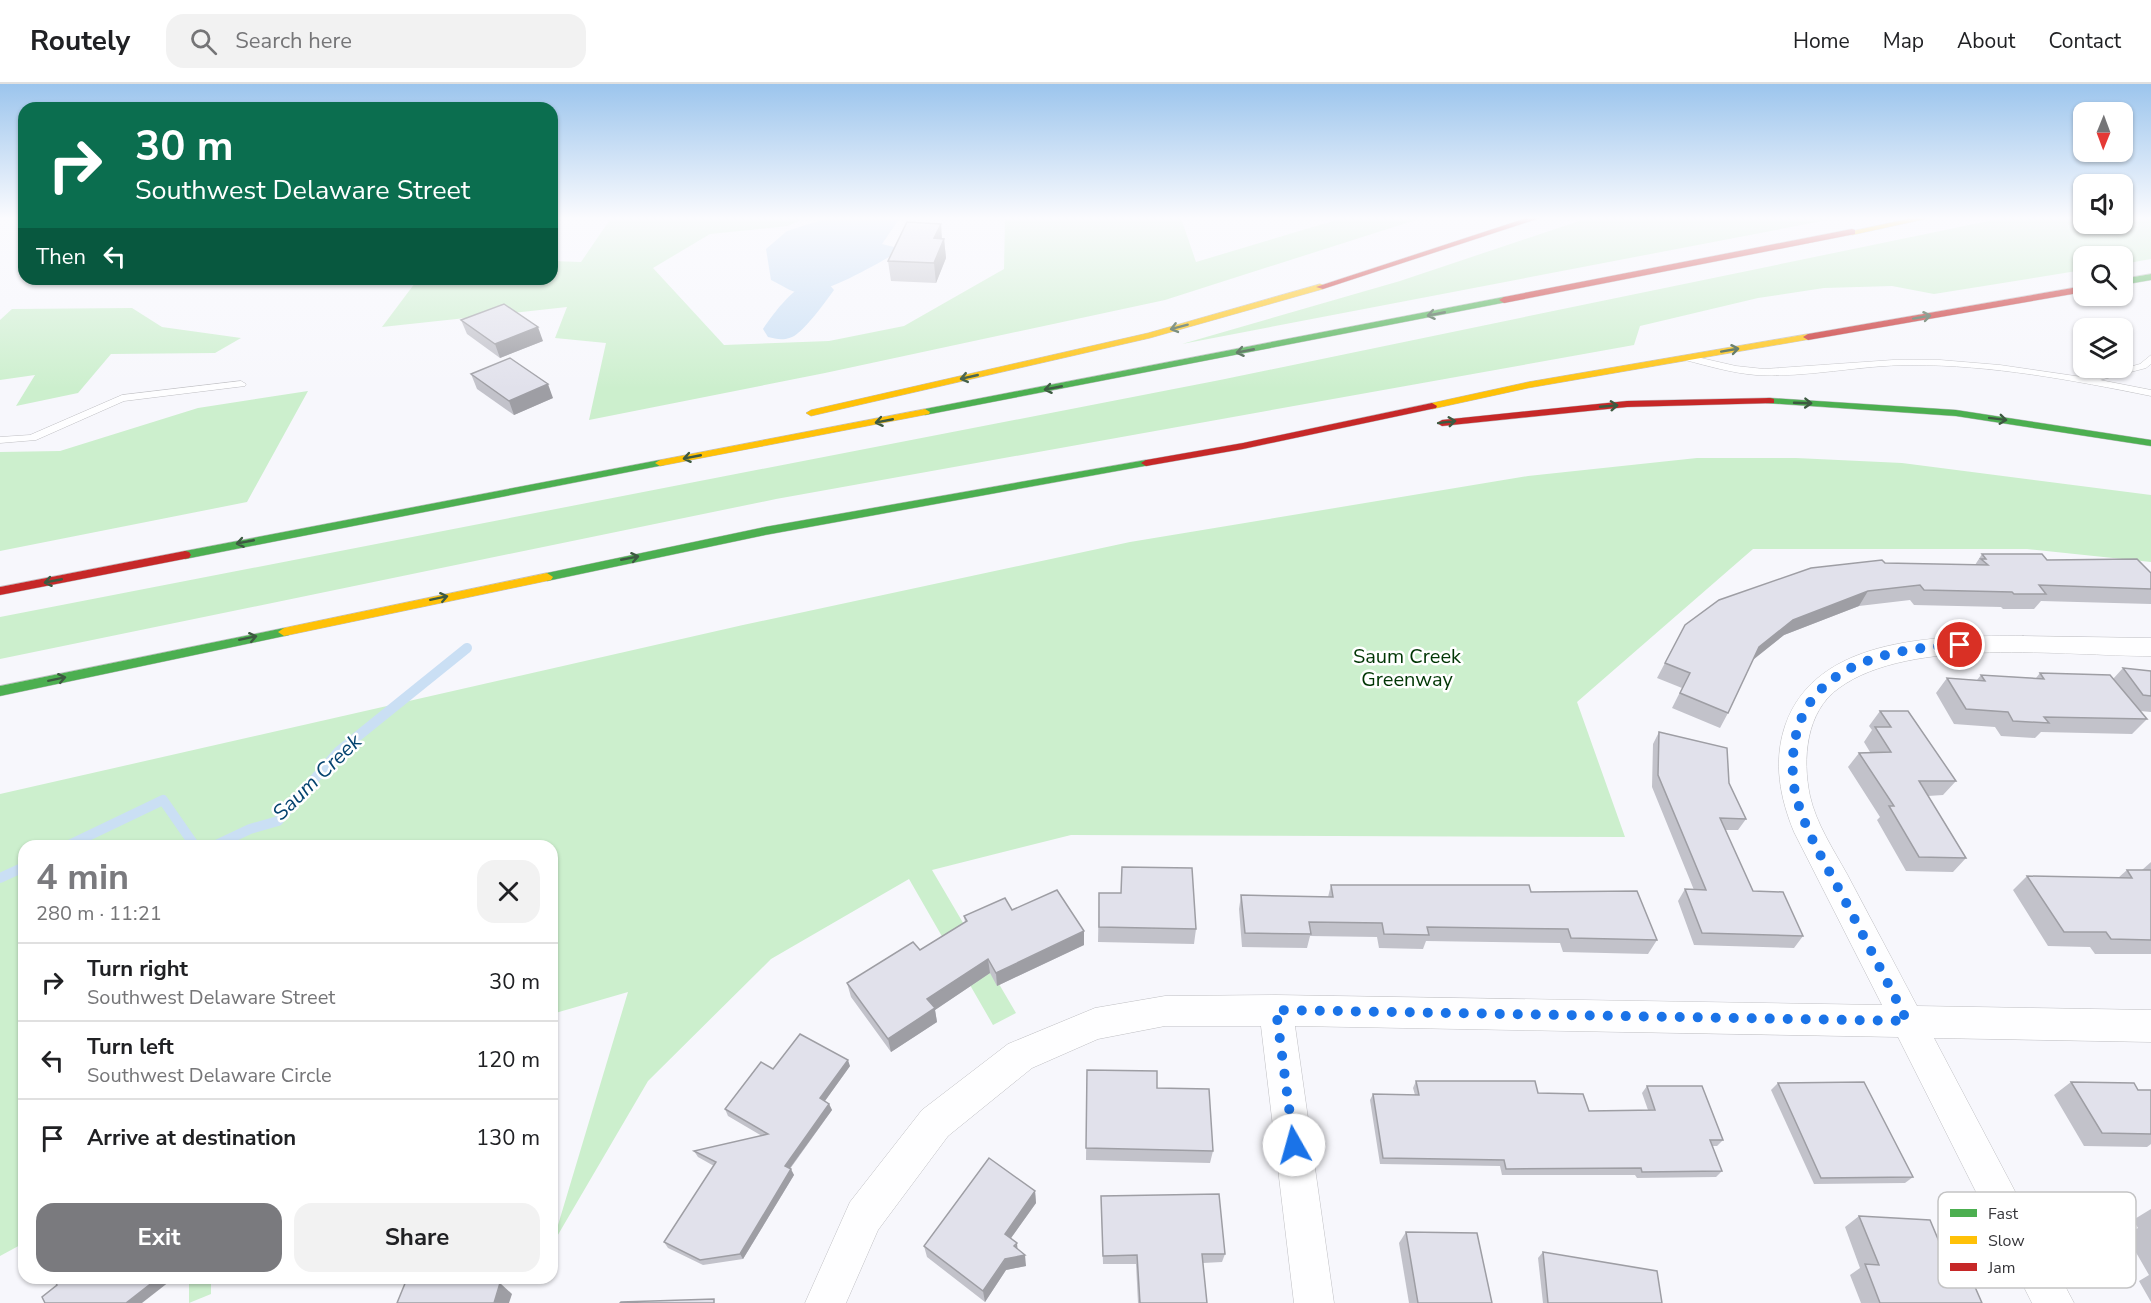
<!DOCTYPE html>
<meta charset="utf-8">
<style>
:root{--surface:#fff;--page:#f2f2f2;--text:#202124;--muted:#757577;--line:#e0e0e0;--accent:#7a7a7e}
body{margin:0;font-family:"Nunito Sans",sans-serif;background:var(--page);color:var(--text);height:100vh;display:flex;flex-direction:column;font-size:22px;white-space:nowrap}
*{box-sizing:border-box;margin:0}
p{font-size:20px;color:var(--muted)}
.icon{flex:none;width:33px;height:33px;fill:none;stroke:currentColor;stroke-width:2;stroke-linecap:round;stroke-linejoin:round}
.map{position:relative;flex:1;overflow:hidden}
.side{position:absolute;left:18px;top:756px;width:540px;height:444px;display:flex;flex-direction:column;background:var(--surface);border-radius:18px;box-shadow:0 2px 4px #0004}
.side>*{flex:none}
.guide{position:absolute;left:18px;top:18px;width:540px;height:183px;border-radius:18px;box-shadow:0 2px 4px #0004;background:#0b6e4f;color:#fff;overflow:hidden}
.needle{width:39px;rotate:181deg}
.fabs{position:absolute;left:2073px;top:18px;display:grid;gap:12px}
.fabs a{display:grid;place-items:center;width:60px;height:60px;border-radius:12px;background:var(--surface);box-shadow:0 2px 4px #0004;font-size:30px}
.pin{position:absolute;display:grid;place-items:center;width:51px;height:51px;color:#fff;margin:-26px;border:3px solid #fff;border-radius:50%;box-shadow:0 2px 6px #0007}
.me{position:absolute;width:66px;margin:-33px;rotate:353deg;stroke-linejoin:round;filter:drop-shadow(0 0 4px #0008)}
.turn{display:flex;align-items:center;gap:21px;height:126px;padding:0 18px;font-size:27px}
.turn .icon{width:78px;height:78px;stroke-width:2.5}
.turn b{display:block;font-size:42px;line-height:51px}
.then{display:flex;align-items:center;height:57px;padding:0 18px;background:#0003;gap:12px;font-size:22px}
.round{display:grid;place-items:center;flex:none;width:63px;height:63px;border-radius:18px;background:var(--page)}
.overview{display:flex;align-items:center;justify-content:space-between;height:102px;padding:0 18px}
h1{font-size:36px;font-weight:700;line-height:45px;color:var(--accent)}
.primary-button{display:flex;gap:12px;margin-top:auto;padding:12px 18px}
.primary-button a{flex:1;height:69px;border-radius:18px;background:var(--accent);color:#fff;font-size:24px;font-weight:700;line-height:69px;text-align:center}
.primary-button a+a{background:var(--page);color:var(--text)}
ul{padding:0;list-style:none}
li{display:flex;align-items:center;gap:18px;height:78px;padding:0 18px;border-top:2px solid var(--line)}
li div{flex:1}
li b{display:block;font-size:22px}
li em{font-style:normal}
header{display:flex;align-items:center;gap:36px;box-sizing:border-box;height:84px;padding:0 30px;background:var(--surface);border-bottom:2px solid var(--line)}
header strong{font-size:28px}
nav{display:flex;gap:33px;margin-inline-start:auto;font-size:21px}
.search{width:420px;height:54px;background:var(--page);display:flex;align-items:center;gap:15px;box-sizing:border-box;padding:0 21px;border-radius:18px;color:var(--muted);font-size:22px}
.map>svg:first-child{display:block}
.green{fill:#ccefcd}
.water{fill:#cadff4}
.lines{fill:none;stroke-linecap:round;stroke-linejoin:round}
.stream{stroke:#cadff4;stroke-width:10}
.river{fill:#cadff4;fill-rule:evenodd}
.lane-casing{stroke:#bfbfc3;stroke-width:1}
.street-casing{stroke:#bfbfc3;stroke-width:1}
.fast-casing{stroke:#bfbfc3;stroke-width:1}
.slow-casing{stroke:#bfbfc3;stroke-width:1}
.jam-casing{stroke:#bfbfc3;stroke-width:1}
.lane{fill:#fefeff;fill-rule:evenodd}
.street{fill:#fefeff;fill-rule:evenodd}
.fast{fill:#4caf50;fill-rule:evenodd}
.slow{fill:#ffc107;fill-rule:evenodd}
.jam{fill:#c62828;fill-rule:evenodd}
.wall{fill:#c2c2ca}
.shaded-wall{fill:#9e9ea4}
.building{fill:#e1e1eb;stroke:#9e9ea4;stroke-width:1.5}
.oneway{stroke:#3d5a41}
.route{stroke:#1a73e8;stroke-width:10;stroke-dasharray:0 18}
.labels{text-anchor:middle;stroke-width:5;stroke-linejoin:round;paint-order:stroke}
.park-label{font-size:20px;fill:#003604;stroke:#fff}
.water-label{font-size:21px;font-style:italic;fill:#04436f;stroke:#fff}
.key{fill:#fff;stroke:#c3c3c4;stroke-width:1.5}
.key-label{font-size:16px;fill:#36363a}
</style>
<header>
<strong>Routely</strong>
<div class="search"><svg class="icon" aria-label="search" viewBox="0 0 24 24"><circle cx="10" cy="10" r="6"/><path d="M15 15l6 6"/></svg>Search here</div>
<nav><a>Home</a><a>Map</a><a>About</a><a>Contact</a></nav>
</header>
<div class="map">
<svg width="2151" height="1219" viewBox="0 0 2151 1219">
<rect width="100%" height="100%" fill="#f7f7fc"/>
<!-- green -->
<g class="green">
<path d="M611 134H805L788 142 710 150 653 184 724 261 829 257 904 242 1004 185 1005 134H1181L1196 178 1343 134H1422L1165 216 825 289 589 336 606 259 555 254 567 223 382 243 418 195H552V177L581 178Z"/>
<path d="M1588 134H1838L1182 260 1400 197Z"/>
<path d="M2003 134H2083L2084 140H2122L2123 134H2151V175L2123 180 2122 172H2084L2083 186 1934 210 1892 202 1824 204 1758 214 1640 242 1634 261 776 415 0 575V533L1220 296Z"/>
<path d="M132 224 162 243 241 254 215 269 111 270 78 309 16 322 35 291 0 296V236L12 225Z"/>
<path d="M308 307 247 418 0 467V368L60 367 198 324Z"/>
<path d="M1697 374H1796L1902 379 2151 411V478L2027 465H1753L1577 618 1625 753 1071 751 932 786 1016 929 993 941 909 795 771 875 648 997 552 1161 628 908 552 930V762H24V1159L0 1172V710L743 541 1130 458 1528 392Z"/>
<path d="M189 1194H211V1210L189 1219Z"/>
</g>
<!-- water -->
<path class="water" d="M828 134H900L882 160 898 164 893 171C870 183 827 210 801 209 792 209 780 200 771 196L766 165 787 147Z"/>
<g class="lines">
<!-- stream -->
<g class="stream">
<path d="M67 762 163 716 195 762"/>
<path d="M214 762 250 745 278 737 338 668 467 564"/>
<path d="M0 794 24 783"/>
</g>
<!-- river -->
<path class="river" d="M816 195 828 199 834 206C826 217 803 249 792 253 783 257 776 255 768 253L763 245C775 227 795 201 816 195Z"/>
<defs>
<g id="lane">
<path d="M1688 271 1736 282 1764 285 1893 276H1940L2000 281 2089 294 2140 280 2151 271V280L2146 284 2100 296 2151 306V312C2072 296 1992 281 1911 281 1859 281 1808 294 1756 291 1732 289 1708 282 1685 276L1683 274Z"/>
<path d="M241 297 246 300 245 302 124 317 36 356 0 359V353L30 351 122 311Z"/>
</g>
<path id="street" d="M2023 552 2151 554V572C2065 572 1910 552 1839 604 1806 627 1802 675 1810 712 1816 739 1833 765 1847 790 1870 834 1894 878 1917 922L2151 926V958L1934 954 2074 1219H2032L1898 953 1295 942 1334 1219H1294L1261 942H1165L1098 955 1032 984 948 1052 878 1146 846 1219H805L850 1118 922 1026 1008 960 1095 924 1165 912 1276 911 1882 921 1794 748C1780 714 1773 678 1785 642 1816 550 1943 552 2023 552Z"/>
<g id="fast">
<path d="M2151 190V196L2122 201V195Z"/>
<path d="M1504 213 1507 214V218L925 331 920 328 925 325Z"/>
<path d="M1770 314 1956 326 2151 356V362L1956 332 1766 319V315Z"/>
<path d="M660 376 664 377V381L185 475 179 471 185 467Z"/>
<path d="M1146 376 1151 379 1150 381 765 451 547 497 541 493 547 489 765 443Z"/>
<path d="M284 544 289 545 290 548 289 551 0 612V602Z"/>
</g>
<g id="slow">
<path d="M1912 134H1930L1852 151 1848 148Z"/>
<path d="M1320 200 1323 201V205L1150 254 811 332 806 329 811 326 1148 249Z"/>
<path d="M1808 250 1813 253 1811 255 1528 304 1432 325 1427 322 1432 319 1528 298Z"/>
<path d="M925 325 930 328 929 330 660 382 655 379 660 376Z"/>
<path d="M547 489 553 493 551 496 284 552 278 548 284 544Z"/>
</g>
<g id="jam">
<path d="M1527 134H1540L1323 205 1316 203Z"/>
<path d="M1852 145 1855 146V150L1504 219 1499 216 1504 213Z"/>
<path d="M2084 202V208L1808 256 1803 253 1808 250Z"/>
<path d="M1770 314 1774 315V319L1627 323 1442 342 1437 339 1442 336 1627 317Z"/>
<path d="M1432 319 1437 322 1436 324 1243 365 1146 382 1141 379 1146 376 1243 359Z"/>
<path d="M185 467 189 468 191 471 189 474 0 511V503Z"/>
</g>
</defs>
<!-- lane casing -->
<use href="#lane" class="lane-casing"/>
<!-- street casing -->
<use href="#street" class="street-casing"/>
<!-- fast casing -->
<use href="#fast" class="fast-casing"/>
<!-- slow casing -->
<use href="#slow" class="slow-casing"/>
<!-- jam casing -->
<use href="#jam" class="jam-casing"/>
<!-- lane -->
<use href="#lane" class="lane"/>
<!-- street -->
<use href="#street" class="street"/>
<!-- fast -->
<use href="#fast" class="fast"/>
<!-- slow -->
<use href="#slow" class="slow"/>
<!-- jam -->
<use href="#jam" class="jam"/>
</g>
<!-- wall -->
<g class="wall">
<path d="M941 140 942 155H944L946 174 936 199 891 197 888 177Z"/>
<path d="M461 236 543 257 500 274 467 250Z"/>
<path d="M471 290 553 314 514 331 477 305Z"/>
<path d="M1982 470 2047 476 2151 489V520L2041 517 2034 525H2003L2001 523 1914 521 1910 516 1859 522 1784 551 1753 576 1728 629 1720 644 1672 624 1682 604 1657 594 1685 541 1885 479 1975 481Z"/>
<path d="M2123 584 2151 587V628L2140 627 2147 635 2132 650 2041 648 2035 654 2001 652 1995 643 1954 640 1936 609 1947 594 1977 596 1981 591 2036 594 2040 589 2113 595Z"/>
<path d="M1880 627 1956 697 1943 711 1928 712 1966 774 1953 788 1906 787 1877 736 1880 733 1848 683 1859 669 1870 668 1864 658 1872 646 1869 642Z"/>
<path d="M1659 648 1729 699 1746 735 1738 746H1725L1753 807 1803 852 1794 864 1694 861 1678 817 1685 805 1694 806 1652 703 1653 660Z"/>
<path d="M2151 778V870H2095L2090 863 2048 862 2013 806 2027 792 2118 794 2127 786H2142Z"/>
<path d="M1122 783 1196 845 1194 860 1098 858 1099 809H1121Z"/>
<path d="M1331 801 1531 808 1657 856 1648 870 1563 868 1560 859 1426 857 1423 865 1379 864 1377 853 1310 852 1307 864 1242 863 1239 825 1241 811 1328 813Z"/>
<path d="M1012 826 1084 847V861L997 902 990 889 935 926 937 938 891 968 851 913 847 899 920 866 965 838 964 832Z"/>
<path d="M850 982 825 1017 829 1020 832 1026 790 1085 794 1091 743 1175 703 1181 668 1164 664 1158 714 1082 698 1073 694 1067 762 1052 728 1032 725 1025 773 985Z"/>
<path d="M1087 986 1157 1004 1213 1067 1210 1079 1086 1076Z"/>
<path d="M1416 997 1538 1009 1589 1027 1648 1026 1642 1009 1647 1002 1723 1056 1717 1062H1712L1722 1087 1716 1093 1637 1094 1635 1091H1502L1500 1082 1380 1080 1370 1016 1373 1010 1415 1011 1413 1004Z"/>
<path d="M2071 998 2138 1006H2151V1060L2147 1063 2084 1062 2054 1011Z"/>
<path d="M1778 999 1913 1093 1905 1099 1814 1100 1771 1006Z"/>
<path d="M1035 1107 1036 1119 1011 1154 1026 1182 1006 1186 985 1218 927 1173 924 1162Z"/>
<path d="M1101 1112 1225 1170 1222 1178 1203 1179 1207 1219H1138L1136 1180H1103Z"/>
<path d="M2151 1125V1218L2139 1197 2149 1191 2126 1151 2138 1144 2133 1136Z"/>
<path d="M1859 1132 1951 1186 1982 1219H1861L1850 1191 1860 1184 1845 1143Z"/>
<path d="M1406 1148 1492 1219H1409L1399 1159Z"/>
<path d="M1543 1168 1662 1219H1543L1538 1174Z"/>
</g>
<!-- shaded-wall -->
<g class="shaded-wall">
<path d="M941 140 942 160 944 155 946 174 936 199 934 179V154Z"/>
<path d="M538 243 543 257 500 274 495 260Z"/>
<path d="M548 300 553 314 514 331 509 317Z"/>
<path d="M1868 507 1859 522 1784 551 1750 578 1759 563 1793 536Z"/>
<path d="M1084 847V861L997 902 996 889Z"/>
<path d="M988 875 990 889 935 926 937 938 891 968 888 955 927 915Z"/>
<path d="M848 976 850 982 822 1021 820 1014Z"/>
<path d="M829 1020 832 1026 787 1088 785 1082Z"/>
<path d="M791 1085 794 1091 743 1175 740 1170Z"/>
<path d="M1035 1107 1036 1119 1006 1161 1005 1150Z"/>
<path d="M1017 1159 1018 1170 1025 1171 1026 1182 1006 1186 985 1218 983 1207Z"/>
<path d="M158 1194H174L142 1219H126Z"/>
<path d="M500 1199 512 1210 509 1219H494Z"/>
</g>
<!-- building -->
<g class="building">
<path d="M907 138 941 140 934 154 944 155 934 179 888 177Z"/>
<path d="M504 220 538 243 495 260 461 236Z"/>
<path d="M510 274 548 300 509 317 471 290Z"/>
<path d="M1982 470H2042L2047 476 2137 475 2151 489V505L2039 501 2046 510H2014L2012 508 1924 506 1920 501 1868 507 1793 536 1759 563 1728 629 1680 609 1690 589 1665 579 1685 541 1719 516 1811 484 1882 476 1885 479 1988 481 1981 475H1986Z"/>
<path d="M2123 584 2151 587V612L2143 611Z"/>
<path d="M2040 589 2110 591 2147 635 2044 633 2049 639 2013 637 2008 628 1966 625 1947 594 1985 597 1981 591 2044 595Z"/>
<path d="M1880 627H1908L1956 697H1919L1966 774 1919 773 1889 722H1894L1859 669 1891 668 1875 643H1891Z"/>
<path d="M1659 648 1727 664 1729 699 1746 735 1720 734 1753 807 1783 808 1803 852 1702 849 1685 805 1706 806 1658 691Z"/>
<path d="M1122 783 1192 784 1196 845 1099 843V809H1121Z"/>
<path d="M2127 786H2151V856L2111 855 2106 848H2064L2027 792 2132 794Z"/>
<path d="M1331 801H1529L1531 808 1637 807 1657 856 1571 854 1568 845 1427 843 1429 851 1384 850 1382 839 1309 838 1311 850 1245 849 1241 811 1333 813Z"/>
<path d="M1057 806 1084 847 996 889 988 875 927 915 935 924 888 955 847 899 913 858 920 866 967 837 964 832 1005 814 1012 826Z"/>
<path d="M800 950 848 976 820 1014 829 1020 785 1082 791 1085 740 1170 700 1176 664 1158 716 1078 694 1067 768 1050 725 1025 761 978 773 985Z"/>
<path d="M1087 986 1157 987V1004L1209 1005 1213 1067 1086 1064Z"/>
<path d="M1416 997H1535L1538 1009 1583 1010 1589 1027 1655 1026 1647 1002H1702L1723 1056H1710L1722 1087 1642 1088 1641 1084 1506 1085 1504 1076 1383 1074 1373 1010 1419 1011Z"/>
<path d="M1864 998 1913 1093 1821 1094 1778 999Z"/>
<path d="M2071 998 2134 999 2138 1006H2151V1050L2102 1049Z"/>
<path d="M989 1074 1035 1107 1005 1150 1017 1159 1014 1162 1025 1171 1005 1175 983 1207 924 1162Z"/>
<path d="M1219 1110 1225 1170H1202L1207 1219H1140L1137 1171 1103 1172 1101 1112Z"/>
<path d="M1859 1132 1930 1136 1951 1186 1968 1187 1982 1219H1880L1865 1180 1879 1181Z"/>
<path d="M1406 1148 1477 1149 1492 1219H1418Z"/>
<path d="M1543 1168 1657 1187 1662 1219H1548Z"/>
<path d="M53 1194H158L126 1219H45L42 1213 57 1201Z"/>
<path d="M406 1197 500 1199 494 1219H397Z"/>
<path d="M714 1215V1219H620L621 1218Z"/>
</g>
<!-- one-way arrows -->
<defs><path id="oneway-shaft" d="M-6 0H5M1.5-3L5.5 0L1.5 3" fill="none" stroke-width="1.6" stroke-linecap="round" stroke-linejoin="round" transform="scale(1.5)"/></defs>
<g class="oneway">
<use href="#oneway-shaft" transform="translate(1436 230) rotate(169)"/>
<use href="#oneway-shaft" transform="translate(1922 233) rotate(-10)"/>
<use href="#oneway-shaft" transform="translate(1179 243) rotate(165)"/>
<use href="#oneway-shaft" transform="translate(1730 266) rotate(-10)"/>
<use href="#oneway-shaft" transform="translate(1245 267) rotate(169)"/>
<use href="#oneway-shaft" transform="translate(969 293) rotate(167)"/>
<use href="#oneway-shaft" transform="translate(1053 304) rotate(169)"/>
<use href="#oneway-shaft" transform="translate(1803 319) rotate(2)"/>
<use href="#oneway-shaft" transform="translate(1609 322) rotate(-5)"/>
<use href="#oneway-shaft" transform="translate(1998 335) rotate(7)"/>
<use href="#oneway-shaft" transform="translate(884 337) rotate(169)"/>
<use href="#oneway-shaft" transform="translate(1447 338) rotate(-7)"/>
<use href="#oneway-shaft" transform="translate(692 373) rotate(169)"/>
<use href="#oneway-shaft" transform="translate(245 458) rotate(169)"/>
<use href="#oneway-shaft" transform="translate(630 474) rotate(-11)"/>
<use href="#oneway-shaft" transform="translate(53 497) rotate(169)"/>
<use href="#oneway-shaft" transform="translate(439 514) rotate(-12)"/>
<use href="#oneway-shaft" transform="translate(248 554) rotate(-12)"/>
<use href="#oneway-shaft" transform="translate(57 595) rotate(-12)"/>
</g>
<!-- sky -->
<linearGradient id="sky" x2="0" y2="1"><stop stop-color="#9cc5ed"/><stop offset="0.44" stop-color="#fbfbfe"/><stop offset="1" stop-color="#fbfbfe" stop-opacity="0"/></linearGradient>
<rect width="2151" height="305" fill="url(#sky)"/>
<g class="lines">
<!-- route -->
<path class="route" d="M1294 1061 1276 926 1907 937C1886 895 1864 853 1842 811 1825 779 1805 747 1796 712 1792 697 1792 678 1794 662 1805 580 1891 564 1960 561"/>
</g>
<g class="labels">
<!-- park labels -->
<g class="park-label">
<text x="1407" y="579">Saum Creek<tspan x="1407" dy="23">Greenway</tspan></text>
</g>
<!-- water labels -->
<g class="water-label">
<text transform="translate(317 693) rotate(-44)" y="7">Saum Creek</text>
</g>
</g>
<!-- legend -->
<rect x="1938" y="1108" width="198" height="96" rx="9" class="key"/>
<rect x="1950" y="1125" width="27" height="8" fill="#4caf50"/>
<rect x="1950" y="1152" width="27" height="8" fill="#ffc107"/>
<rect x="1950" y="1179" width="27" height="8" fill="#c62828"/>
<g class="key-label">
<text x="1988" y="1135">Fast</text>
<text x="1988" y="1162">Slow</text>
<text x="1988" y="1189">Jam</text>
</g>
</svg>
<div class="fabs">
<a><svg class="needle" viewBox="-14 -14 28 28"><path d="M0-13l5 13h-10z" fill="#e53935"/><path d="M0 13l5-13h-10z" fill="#757577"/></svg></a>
<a><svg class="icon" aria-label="sound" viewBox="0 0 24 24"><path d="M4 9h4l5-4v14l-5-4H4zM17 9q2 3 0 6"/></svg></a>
<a><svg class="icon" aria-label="search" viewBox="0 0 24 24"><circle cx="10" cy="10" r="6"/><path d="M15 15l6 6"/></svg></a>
<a><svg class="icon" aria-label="layers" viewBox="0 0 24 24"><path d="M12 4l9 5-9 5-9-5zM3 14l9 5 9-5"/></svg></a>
</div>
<div class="pin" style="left:1960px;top:561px;background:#d93025"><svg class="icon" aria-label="arrive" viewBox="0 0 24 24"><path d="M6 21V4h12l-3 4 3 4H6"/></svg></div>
<svg class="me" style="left:1294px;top:1061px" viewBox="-20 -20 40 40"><circle r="19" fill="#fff"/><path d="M0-13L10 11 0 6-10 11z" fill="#1a73e8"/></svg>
<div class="guide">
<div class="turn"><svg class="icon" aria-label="right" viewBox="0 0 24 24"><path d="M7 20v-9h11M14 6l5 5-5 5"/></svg><div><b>30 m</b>Southwest Delaware Street</div></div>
<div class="then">Then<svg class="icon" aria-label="left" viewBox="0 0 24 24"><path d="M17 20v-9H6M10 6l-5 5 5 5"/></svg></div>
</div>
<section class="side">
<div class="overview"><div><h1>4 min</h1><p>280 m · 11:21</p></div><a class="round"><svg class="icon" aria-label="close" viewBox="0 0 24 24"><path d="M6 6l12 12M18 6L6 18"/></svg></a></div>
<ul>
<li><svg class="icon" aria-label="right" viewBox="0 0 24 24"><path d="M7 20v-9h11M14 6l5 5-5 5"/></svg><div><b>Turn right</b><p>Southwest Delaware Street</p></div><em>30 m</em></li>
<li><svg class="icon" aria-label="left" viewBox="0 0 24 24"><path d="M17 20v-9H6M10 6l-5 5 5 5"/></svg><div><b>Turn left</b><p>Southwest Delaware Circle</p></div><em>120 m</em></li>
<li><svg class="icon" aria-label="arrive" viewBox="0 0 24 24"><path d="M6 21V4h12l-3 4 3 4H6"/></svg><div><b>Arrive at destination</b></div><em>130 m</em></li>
</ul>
<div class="primary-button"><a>Exit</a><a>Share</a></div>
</section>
</div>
